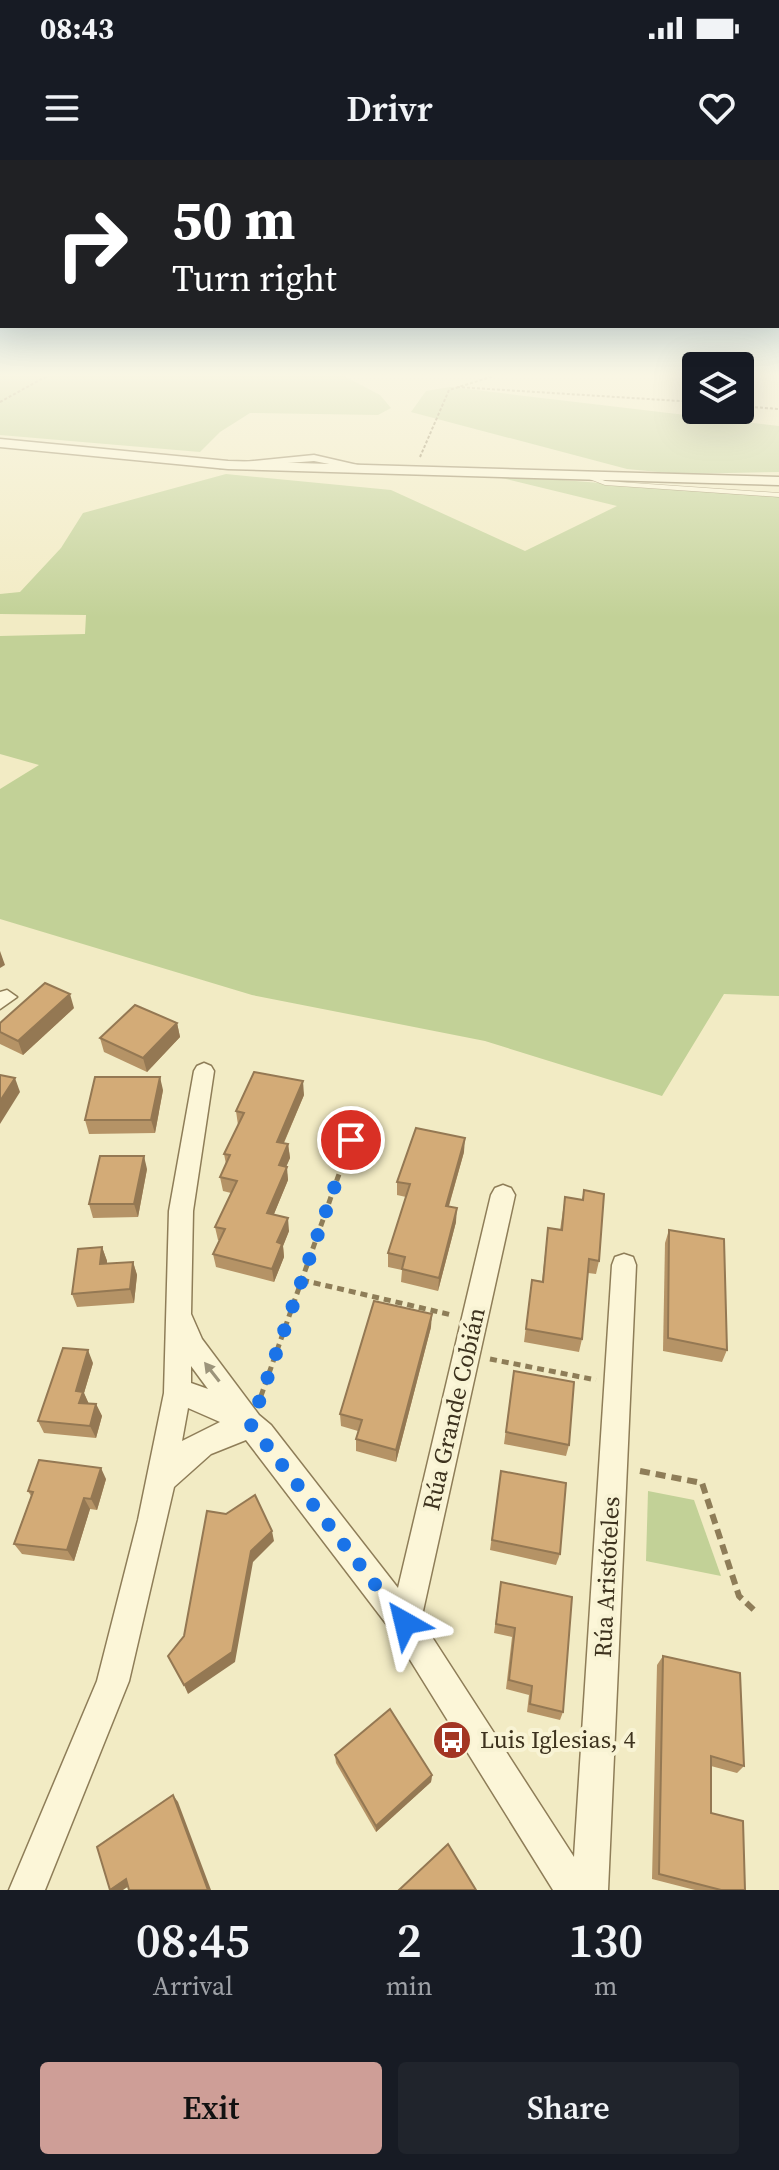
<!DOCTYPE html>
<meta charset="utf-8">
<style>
:root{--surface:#171b24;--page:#20242c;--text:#f1f3f6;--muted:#9ea1a6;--accent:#ce9e97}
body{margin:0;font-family:"Source Serif 4",serif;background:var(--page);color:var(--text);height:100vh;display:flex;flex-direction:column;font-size:30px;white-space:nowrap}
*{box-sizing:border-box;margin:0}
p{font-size:26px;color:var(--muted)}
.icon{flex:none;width:44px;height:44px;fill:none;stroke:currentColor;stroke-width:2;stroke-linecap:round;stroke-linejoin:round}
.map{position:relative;height:1730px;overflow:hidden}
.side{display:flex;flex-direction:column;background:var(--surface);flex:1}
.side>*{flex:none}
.hud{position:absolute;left:0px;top:0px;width:780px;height:168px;box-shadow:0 8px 32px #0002;background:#202124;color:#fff;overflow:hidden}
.buttons{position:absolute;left:682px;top:192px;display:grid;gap:16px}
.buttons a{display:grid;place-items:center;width:72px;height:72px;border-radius:8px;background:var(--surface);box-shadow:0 8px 32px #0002;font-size:40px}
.pin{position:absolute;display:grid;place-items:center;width:68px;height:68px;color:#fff;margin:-34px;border:4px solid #fff;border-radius:50%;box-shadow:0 2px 8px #0007}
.me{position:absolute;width:88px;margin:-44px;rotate:323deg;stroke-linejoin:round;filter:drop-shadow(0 0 6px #0008)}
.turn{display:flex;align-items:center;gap:28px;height:168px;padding:0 40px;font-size:36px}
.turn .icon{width:104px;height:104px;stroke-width:2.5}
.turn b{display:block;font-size:56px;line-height:68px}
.eta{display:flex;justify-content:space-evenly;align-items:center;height:136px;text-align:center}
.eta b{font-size:48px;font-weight:600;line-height:56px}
.primary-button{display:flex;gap:16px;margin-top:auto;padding:16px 40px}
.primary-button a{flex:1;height:92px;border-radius:8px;background:var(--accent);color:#111;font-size:32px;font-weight:600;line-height:92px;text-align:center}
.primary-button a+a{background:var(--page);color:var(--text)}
.status{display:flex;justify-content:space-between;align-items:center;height:56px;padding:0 40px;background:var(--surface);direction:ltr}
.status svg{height:22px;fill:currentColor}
header{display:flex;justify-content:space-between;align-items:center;height:104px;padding:0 40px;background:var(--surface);font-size:36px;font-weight:600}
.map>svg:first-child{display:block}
.green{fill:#c2d197}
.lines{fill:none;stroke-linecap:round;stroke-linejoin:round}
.service-casing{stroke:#8e7d58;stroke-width:5}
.minor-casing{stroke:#8e7d58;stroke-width:3}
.tertiary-casing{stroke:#8e7d58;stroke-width:3}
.path-far2{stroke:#8e7d58;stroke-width:2;stroke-dasharray:3 2;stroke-linecap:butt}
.path-far1{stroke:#8e7d58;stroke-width:5;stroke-dasharray:7 5;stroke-linecap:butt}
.path{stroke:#8e7d58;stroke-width:6;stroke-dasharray:10 6;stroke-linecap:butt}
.service{stroke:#fcf6d8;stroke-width:4}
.minor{fill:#fcf6d8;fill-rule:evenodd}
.tertiary{fill:#fcf6d8;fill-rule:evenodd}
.wall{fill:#b59366}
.shaded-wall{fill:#947853}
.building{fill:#d3ab77;stroke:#947853;stroke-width:2}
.oneway{fill:#9c947b}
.route{stroke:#1a73e8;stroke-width:14;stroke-dasharray:0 25.2}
.labels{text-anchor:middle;stroke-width:8;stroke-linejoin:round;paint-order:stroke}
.near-street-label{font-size:24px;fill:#3d321e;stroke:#f8f3d4}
.near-poi-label{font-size:24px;fill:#3d321e;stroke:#f8f3d4;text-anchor:start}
</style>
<div class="status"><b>08:43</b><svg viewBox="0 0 49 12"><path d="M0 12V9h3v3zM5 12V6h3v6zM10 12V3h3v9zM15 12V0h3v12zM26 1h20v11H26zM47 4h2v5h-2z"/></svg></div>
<header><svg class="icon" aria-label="menu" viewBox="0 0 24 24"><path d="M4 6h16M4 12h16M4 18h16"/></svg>Drivr<svg class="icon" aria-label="heart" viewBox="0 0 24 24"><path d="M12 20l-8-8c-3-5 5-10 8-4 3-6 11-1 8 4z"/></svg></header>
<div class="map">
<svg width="779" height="1730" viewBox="0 0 779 1730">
<rect width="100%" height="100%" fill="#f2ebc4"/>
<!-- green -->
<g class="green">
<path d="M0 216H344L380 235 391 248 378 255 250 253 220 272 200 292 0 275Z"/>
<path d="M450 227 779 266V312L679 314 627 309 411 252 426 231Z"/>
<path d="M226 314 391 330 525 391 617 346 485 314 779 337V836L724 834 662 936 485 881 252 835 0 759V629L39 605 0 594V476L85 474 86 455 0 454V434L20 432 61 388 83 353Z"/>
<path d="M648 1331 694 1340 721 1416 646 1401Z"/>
</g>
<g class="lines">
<defs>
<path id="service" d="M587 316 605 323 779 335"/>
<g id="minor">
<path d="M314 295 375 309 370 312 314 301 220 308 215 305Z"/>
<path d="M7 830 17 837 0 849V832Z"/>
<path d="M204 903 211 906 214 911 193 1051 191 1154 202 1179 259 1255 271 1265 398 1428 491 1035 495 1028 503 1025 511 1028 515 1035 421 1460 574 1697 612 1105 615 1097 624 1094 633 1097 636 1105 608 1730H553L394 1474 246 1280 211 1294 174 1327 129 1521 45 1730H9L97 1521 138 1360 164 1233 169 1051 194 911 197 906ZM191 1206 208 1229 191 1223ZM188 1248 220 1262 182 1281Z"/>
</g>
<path id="tertiary" d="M0 279 228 301 779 317V325L228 309 0 287Z"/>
</defs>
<!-- service casing -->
<use href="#service" class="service-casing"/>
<!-- minor casing -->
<use href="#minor" class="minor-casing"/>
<!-- tertiary casing -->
<use href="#tertiary" class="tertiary-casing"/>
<!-- path-far2 -->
<g class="path-far2">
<path d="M457 227 696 242"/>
<path d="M0 242 47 216"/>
<path d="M740 246 779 249"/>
<path d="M420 297 449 230 494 216"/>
</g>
<!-- path-far1 -->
<g class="path-far1">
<path d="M302 1120 452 1155"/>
<path d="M490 1199 596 1220"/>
<path d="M261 1236 351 980"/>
</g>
<!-- path -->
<path class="path" d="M640 1311 702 1323 739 1436 754 1450"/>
<!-- service -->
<use href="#service" class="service"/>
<!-- minor -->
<use href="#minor" class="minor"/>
<!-- tertiary -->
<use href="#tertiary" class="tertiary"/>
</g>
<!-- wall -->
<g class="wall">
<path d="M74 848 23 895 0 884V863Z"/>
<path d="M177 863 180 877 147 912 104 892 100 878Z"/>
<path d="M163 930 155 973 89 974 85 960Z"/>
<path d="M304 935 284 983 288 984 290 998 286 1006 288 1020 274 1054 289 1071 283 1086 284 1097 274 1122 216 1107 213 1094 220 1081 218 1080 215 1067 231 1033 223 1031 220 1017 226 1004 224 994 238 965 236 951Z"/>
<path d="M464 992 449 1046 456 1062 438 1131 401 1122 402 1110 388 1107V1093L406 1037 397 1035V1022Z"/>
<path d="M147 1009 138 1057 93 1058 89 1044Z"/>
<path d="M584 1030 599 1101 596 1114 588 1113 582 1179 579 1192 524 1182 532 1120 542 1121 548 1068 560 1070 565 1037 582 1040Z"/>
<path d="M669 1070 727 1190 722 1202 663 1191 665 1083Z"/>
<path d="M102 1087 107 1101V1104L133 1102 137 1115 134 1143 77 1147 72 1134Z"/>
<path d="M431 1167 396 1302 356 1291V1279L358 1271 341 1266 340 1254Z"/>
<path d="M93 1203 84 1233 88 1243 96 1244 102 1256 96 1278 44 1273 38 1261Z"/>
<path d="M512 1224 569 1285 566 1296 504 1284Z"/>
<path d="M501 1311 560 1394 556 1405 490 1390Z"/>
<path d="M106 1319 97 1350 90 1349 74 1401 22 1394 14 1384 31 1336 28 1331Z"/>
<path d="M501 1422 563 1552 560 1560 527 1552 529 1535 506 1529 512 1477 494 1473Z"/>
<path d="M663 1496 744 1606 737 1613 711 1606V1653L745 1730H695L652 1719 657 1505Z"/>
<path d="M335 1595 432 1615 431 1622 376 1672 336 1603Z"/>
</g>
<!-- shaded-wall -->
<g class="shaded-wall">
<path d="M0 791 5 805 0 808Z"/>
<path d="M70 834 74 848 23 895 18 881Z"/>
<path d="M177 863 180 877 147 912 143 898Z"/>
<path d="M160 917 163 930 155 973 151 960Z"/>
<path d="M15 918 20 932 0 964V941Z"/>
<path d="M303 921 304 935 278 996 277 982Z"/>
<path d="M465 978 464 992 445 1059 446 1046Z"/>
<path d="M288 984 290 998 281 1019 279 1005Z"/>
<path d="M144 996 147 1009 138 1057 134 1044Z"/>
<path d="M287 1007 288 1020 269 1066 267 1053Z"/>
<path d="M457 1048 456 1062 438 1131 439 1118Z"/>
<path d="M288 1058 289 1071 283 1086 284 1097 274 1122 272 1109 277 1082Z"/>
<path d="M102 1087 107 1101 105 1117 100 1104Z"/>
<path d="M133 1102 137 1115 134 1143 130 1129Z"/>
<path d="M432 1154 431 1167 396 1302V1290Z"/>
<path d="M88 1190 93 1203 84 1233 89 1244 85 1255 76 1231Z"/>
<path d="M96 1244 102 1256 96 1278 90 1266Z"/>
<path d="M101 1308 106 1319 97 1350 91 1339Z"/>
<path d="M84 1338 90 1349 74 1401 67 1390Z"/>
<path d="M272 1371 274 1381 253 1402 235 1502 188 1534 184 1525 251 1391Z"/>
<path d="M432 1615 431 1622 376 1672V1666Z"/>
<path d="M173 1635 178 1642 211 1730H208Z"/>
<path d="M126 1719 132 1724 123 1730H110Z"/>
</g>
<!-- building -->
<g class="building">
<path d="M45 823 70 834 18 881 0 872V863Z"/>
<path d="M135 845 177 863 143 898 100 878Z"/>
<path d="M254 912 303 921 277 982 288 984 279 1005 287 1007 267 1053 288 1058 277 1082 282 1084 272 1109 213 1094 225 1069 215 1067 237 1021 220 1017 230 995 224 994 244 953 236 951Z"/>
<path d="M0 915 15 918 0 941Z"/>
<path d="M95 917H160L151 960H85Z"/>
<path d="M416 968 465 978 446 1046 457 1048 439 1118 402 1109 405 1097 388 1093 410 1024 397 1022Z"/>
<path d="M100 996H144L134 1044H89Z"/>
<path d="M584 1030 604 1034 599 1101 589 1099 582 1179 526 1169 532 1120 543 1122 548 1068 562 1070 565 1037 583 1040Z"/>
<path d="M669 1070 724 1079 727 1190 668 1178Z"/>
<path d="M102 1087 100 1104 133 1102 130 1129 72 1134 78 1089Z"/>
<path d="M374 1141 432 1154 396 1290 356 1279 362 1260 340 1254Z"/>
<path d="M63 1188 88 1190 76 1231 83 1232 79 1243 96 1244 90 1266 38 1261Z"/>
<path d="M514 1211 574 1222 569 1285 506 1272Z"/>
<path d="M39 1300 101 1308 91 1339 84 1338 67 1390 14 1384 33 1332 28 1331Z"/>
<path d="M501 1311 566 1323 560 1394 492 1380Z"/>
<path d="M255 1335 272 1371 251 1391 232 1492 184 1525 168 1496 184 1476 207 1351 226 1354Z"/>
<path d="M501 1422 572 1437 563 1552 530 1544 532 1526 509 1520 515 1468 496 1464Z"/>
<path d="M663 1496 740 1513 744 1606 711 1596V1653L743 1661 745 1730H721L659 1714Z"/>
<path d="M390 1549 432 1615 376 1666 335 1595Z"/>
<path d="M173 1635 208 1730H129L126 1719 110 1730 97 1687Z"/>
<path d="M448 1684 476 1730H399Z"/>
</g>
<!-- one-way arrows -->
<defs><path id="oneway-solid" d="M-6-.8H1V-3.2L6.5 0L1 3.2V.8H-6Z" transform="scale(2)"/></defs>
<use class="oneway" href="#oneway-solid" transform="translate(212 1212) rotate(-128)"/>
<!-- sky -->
<linearGradient id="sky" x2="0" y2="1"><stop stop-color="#8dbbd8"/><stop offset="0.47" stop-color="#f9f6e4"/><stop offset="1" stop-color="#f9f6e4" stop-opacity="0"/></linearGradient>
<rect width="779" height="458" fill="url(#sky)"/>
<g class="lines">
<!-- route -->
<path class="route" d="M351 980 251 1265 405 1463"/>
</g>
<!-- icons -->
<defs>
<symbol id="bus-disc" viewBox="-11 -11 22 22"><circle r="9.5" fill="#a33523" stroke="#f8f3d4"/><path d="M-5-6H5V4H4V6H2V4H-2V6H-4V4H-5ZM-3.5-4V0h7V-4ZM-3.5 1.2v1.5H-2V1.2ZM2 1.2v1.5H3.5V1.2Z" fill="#fff"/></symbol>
</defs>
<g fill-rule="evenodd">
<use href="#bus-disc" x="430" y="1558" width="44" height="44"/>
</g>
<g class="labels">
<!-- near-street labels -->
<g class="near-street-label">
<text transform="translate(454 1249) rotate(-77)" y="8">Rúa Grande Cobián</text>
<text transform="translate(607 1417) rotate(-87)" y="8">Rúa Aristóteles</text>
</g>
<!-- near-poi labels -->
<g class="near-poi-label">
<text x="480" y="1588">Luis Iglesias, 4</text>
</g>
</g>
</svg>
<div class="buttons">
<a><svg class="icon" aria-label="layers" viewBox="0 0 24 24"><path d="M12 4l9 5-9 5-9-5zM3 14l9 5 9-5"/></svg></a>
</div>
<div class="pin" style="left:351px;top:980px;background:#d93025"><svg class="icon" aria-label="arrive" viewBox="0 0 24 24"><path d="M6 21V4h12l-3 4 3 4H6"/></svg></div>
<svg class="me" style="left:405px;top:1463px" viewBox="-20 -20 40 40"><path d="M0-17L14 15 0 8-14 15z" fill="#1a73e8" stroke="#fff" stroke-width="4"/></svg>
<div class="hud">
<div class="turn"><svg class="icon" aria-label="right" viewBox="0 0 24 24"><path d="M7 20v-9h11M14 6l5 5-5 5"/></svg><div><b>50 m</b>Turn right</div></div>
</div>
</div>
<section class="side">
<div class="eta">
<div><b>08:45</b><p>Arrival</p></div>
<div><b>2</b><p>min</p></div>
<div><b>130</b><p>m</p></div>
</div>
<div class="primary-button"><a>Exit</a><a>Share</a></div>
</section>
